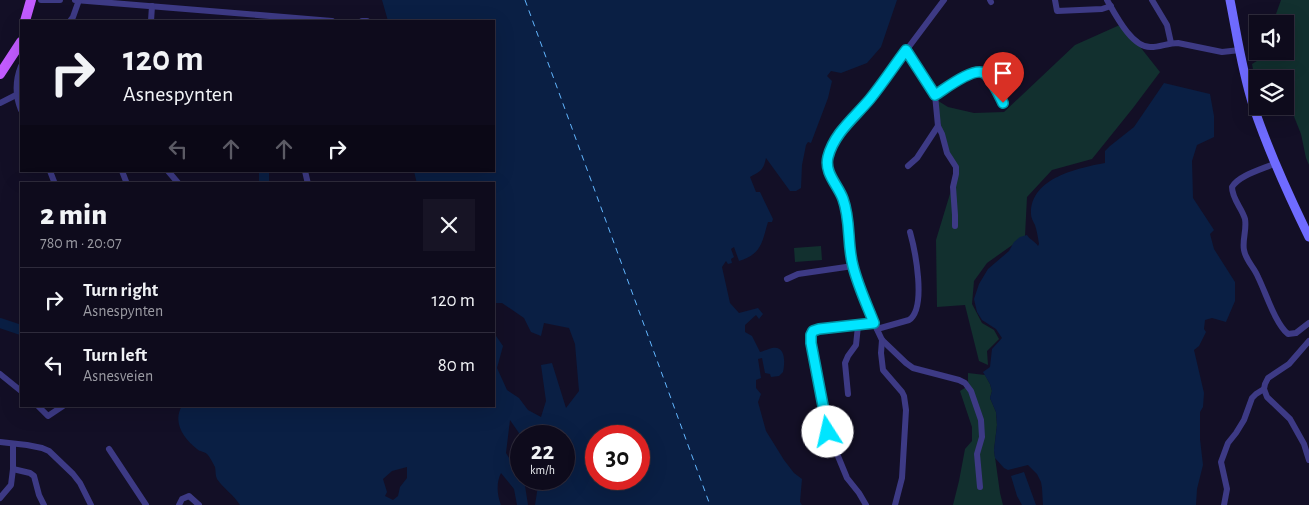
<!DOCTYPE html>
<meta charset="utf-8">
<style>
:root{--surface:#0e0b1c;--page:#171425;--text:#f1f3f6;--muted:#9b9ba3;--line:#2e2b3b}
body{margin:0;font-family:"Alegreya Sans",sans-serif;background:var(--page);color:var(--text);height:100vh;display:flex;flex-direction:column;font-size:19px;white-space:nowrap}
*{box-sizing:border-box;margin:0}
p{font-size:16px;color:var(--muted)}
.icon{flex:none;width:28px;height:28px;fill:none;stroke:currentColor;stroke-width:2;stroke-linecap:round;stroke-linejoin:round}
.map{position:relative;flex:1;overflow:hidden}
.drawer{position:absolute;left:20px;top:182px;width:475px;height:225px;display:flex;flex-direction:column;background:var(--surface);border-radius:0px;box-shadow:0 5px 20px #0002,0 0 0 1px var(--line)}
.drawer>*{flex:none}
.banner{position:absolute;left:20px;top:20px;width:475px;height:152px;border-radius:0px;box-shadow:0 5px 20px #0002,0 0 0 1px var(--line);background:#0e0b1c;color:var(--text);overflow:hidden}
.fabs{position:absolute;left:1249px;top:15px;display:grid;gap:10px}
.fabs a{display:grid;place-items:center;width:45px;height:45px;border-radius:0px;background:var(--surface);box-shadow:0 5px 20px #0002,0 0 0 1px var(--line);font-size:25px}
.speed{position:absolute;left:510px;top:425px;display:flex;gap:10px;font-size:25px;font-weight:700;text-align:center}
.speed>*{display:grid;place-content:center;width:65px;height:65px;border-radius:50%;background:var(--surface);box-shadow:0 5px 20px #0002,0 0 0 1px var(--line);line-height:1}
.speed small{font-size:12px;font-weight:400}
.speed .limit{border:8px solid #d22;background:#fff;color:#111}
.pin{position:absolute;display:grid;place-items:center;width:42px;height:42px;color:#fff;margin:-51px -21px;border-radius:50% 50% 50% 0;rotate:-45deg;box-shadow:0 0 5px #0007}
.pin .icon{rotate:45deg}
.me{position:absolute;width:55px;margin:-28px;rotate:350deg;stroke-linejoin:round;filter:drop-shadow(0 0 4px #0008)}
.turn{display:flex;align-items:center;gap:18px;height:105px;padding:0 20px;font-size:22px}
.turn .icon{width:65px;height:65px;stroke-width:2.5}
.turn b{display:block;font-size:35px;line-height:42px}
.lanes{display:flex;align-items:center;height:48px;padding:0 20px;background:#0003;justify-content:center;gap:25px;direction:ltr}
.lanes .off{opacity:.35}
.round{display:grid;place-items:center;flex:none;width:52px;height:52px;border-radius:0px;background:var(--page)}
.headline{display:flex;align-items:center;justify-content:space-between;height:85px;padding:0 20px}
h1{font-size:30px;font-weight:800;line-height:38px}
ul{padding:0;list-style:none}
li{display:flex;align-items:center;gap:15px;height:65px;padding:0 20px;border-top:1px solid var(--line)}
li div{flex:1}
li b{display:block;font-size:19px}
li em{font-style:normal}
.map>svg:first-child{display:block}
.green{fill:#12302f}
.water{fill:#0a1f44;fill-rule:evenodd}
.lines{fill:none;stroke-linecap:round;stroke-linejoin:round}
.river{stroke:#0a1f44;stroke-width:10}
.ferry{stroke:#62b6ff;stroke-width:1;stroke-dasharray:6 5;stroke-linecap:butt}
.street{stroke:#3d3a85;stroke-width:6}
.secondary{stroke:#6f6bff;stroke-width:9}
.primary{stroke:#c25bff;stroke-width:10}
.route-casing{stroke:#0095a6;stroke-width:12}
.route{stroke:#00e5ff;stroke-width:9}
</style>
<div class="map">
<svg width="1309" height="505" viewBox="0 0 1309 505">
<rect width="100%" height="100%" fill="#130f26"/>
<!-- green -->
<g class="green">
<path d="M1281 0H1309V165L1306 158 1301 134 1285 94V79H1258L1257 90 1252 64 1270 53 1271 51H1285V24H1276V14Z"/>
<path d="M1122 24 1160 72 1133 108 1092 159 1052 170 1027 197 1025 236 987 263 974 281 972 304 982 323 994 330 999 339 987 351 988 365 979 361 965 305 937 307 936 240 956 174 948 156 935 99 948 107 974 113 1004 112 1075 45Z"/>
<path d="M821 246 822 260 795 262 794 248Z"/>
<path d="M968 373 985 375 990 384 992 391 990 398 996 412 997 425 994 450 1000 493 1003 505H953L959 481 965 449 972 441V427L960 391 968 386Z"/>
</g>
<!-- water -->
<g class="water">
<path d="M382 0H897L881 47 867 63 841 73 831 71 827 76 832 81 828 98 811 143 808 142 806 145 802 165 801 188 796 191H790L766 158C763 171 761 171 750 177L756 192H760L773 219 772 222H768C762 242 762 254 739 261L734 247 731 249 734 257 731 259 732 263 728 264 726 261 722 267 730 303 739 313 758 308 763 314 759 319 756 315 745 325V332L752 336 760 352C764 351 768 349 772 348 786 345 785 363 783 372L779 376 771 377 770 374 765 373 762 358 758 359 761 378 756 380V388L761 394 758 402 766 431 784 460 794 473 802 479 800 502 802 505H535L539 479H564V436H521L510 420 506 453 516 469 521 465V479H524L528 505H517L514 489 501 473C496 483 497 495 501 505H240C234 495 223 488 217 479 215 475 216 471 215 467 213 463 210 457 207 454 204 451 200 452 197 449 184 439 172 422 182 406L196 408 197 406H494V333L503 346 497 368 507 390 519 398 528 410 541 417 546 401 541 365 552 363 566 408 579 391 575 344 569 328 544 323 541 336 531 332 524 318 502 303H494V184H417L414 171H494V21H388ZM639 436V479H596V436ZM407 467V478L400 487 398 496 393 500 385 496 387 492 383 479 392 471Z"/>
<path d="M1164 83 1210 94 1214 116V137L1197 145 1192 161 1193 198 1214 230 1210 234 1214 249 1235 282V301L1226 322 1212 318 1205 320 1204 329 1206 332 1199 346 1194 350 1204 393 1203 407 1200 412V439L1203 465 1197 489 1196 505H1043L1042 488 1041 482 1037 474 1028 465 1008 470 1004 468 995 458 994 450 997 425 996 412 990 398 992 391 990 384 983 372 990 367 992 349 1002 338 996 329 982 320 977 312 974 299 979 284 988 269 1009 251 1014 242 1020 237 1027 235C1030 240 1035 241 1038 246L1039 244C1038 238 1037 231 1035 225 1033 221 1031 218 1031 214 1030 178 1078 168 1105 163V151L1110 146 1134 127Z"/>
<path d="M1024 472 1036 505H1022L1017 496 1011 476Z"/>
</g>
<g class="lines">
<!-- river -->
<g class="river">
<path d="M264 171V184"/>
<path d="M0 323 21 330"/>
</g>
<!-- ferry -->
<path class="ferry" d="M525 0 710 505"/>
<!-- street -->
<g class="street">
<path d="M41 0H60"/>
<path d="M75 0 332 21"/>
<path d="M944 0 869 100 848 122 837 138 830 151 827 165 829 172 843 199 848 220 853 266 874 323 882 340 906 363 913 368 959 380 965 383 971 391 981 420 982 437 977 454 980 487"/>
<path d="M990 0 991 2"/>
<path d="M1055 0 1057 11 1102 9 1111 6"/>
<path d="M1107 0C1115 14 1132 48 1151 47 1160 47 1168 43 1178 43L1222 52 1240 50"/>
<path d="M1152 0 1167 25 1171 43"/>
<path d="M70 21 73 17 79 0"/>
<path d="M151 21 152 6"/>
<path d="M362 21H367"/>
<path d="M906 50 935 95 938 126 917 158 908 166"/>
<path d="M21 66C15 81 15 95 21 110"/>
<path d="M935 95C945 89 973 67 984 73 991 77 999 96 1003 103"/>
<path d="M0 103 16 95"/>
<path d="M938 126 942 134 947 153 956 167V174L953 187 955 215V226"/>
<path d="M1276 163C1263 169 1239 175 1232 187 1232 199 1242 208 1245 219 1247 230 1242 240 1244 250 1246 261 1254 267 1258 277 1266 293 1275 323 1288 334L1296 333 1309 323"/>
<path d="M50 171 55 184"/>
<path d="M122 171 127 184"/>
<path d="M168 171 179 184"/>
<path d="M305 171 308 184"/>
<path d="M787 279 798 274 853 266"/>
<path d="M858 326 830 327 813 331 811 335V343L828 432 847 478 859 493 866 505"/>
<path d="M877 329 909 320C927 308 915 250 910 232"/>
<path d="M882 340 881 353 883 370 902 392 904 396 906 410 902 478 895 505"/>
<path d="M1309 341 1289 364 1268 378 1265 384 1264 389 1267 397 1290 419 1304 444 1309 460"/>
<path d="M0 374 21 391"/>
<path d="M848 394 845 363 848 356 856 345 858 326 874 323"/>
<path d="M38 406 48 416 63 406"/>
<path d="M0 442 27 445 42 448 49 451 73 474 80 483 91 505"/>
<path d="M109 449 146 505"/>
<path d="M13 469 30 473 34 476 39 495 44 505"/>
<path d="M0 498 11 485 13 469V444"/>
<path d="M179 505 182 499 189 496 199 505"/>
<path d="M1224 505 1227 489 1221 462 1228 443 1236 433 1244 420 1252 398 1256 394 1264 389"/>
</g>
<!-- secondary -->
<path class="secondary" d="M1230 0C1237 35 1242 71 1253 105 1268 150 1288 194 1309 237"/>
<!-- primary -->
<g class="primary">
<path d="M25 21 31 0"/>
<path d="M0 74 21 42"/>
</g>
</g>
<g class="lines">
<defs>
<path id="route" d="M828 432 811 343V335L813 331 819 329 874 323C867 305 858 286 853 266 847 244 851 221 843 199 838 185 824 173 828 157 834 133 855 117 870 99 883 83 894 66 906 50L935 95C945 89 973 67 984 73 991 77 999 95 1003 103"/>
</defs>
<!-- route casing -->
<use href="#route" class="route-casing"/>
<!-- route -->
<use href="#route" class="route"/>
</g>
</svg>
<div class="fabs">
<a><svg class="icon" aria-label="sound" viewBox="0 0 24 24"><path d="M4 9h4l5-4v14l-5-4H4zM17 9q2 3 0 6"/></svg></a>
<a><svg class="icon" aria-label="layers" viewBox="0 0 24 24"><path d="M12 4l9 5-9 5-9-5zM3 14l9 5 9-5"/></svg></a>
</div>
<div class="speed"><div>22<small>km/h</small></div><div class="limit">30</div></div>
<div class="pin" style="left:1003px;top:103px;background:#d93025"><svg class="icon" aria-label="arrive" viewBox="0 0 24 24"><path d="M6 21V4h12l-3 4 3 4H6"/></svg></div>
<svg class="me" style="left:828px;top:432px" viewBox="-20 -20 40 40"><circle r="19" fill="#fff"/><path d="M0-13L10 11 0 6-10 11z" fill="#00e5ff"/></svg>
<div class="banner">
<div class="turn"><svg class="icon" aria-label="right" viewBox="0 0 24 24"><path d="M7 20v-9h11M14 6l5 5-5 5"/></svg><div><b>120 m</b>Asnespynten</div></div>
<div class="lanes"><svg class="icon off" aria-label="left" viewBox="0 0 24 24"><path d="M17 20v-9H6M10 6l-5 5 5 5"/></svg><svg class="icon off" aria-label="ahead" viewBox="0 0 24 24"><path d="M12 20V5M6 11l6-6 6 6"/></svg><svg class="icon off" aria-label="ahead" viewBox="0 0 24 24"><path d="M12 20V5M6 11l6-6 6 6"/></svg><svg class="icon" aria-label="right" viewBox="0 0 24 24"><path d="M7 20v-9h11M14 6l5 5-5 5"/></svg></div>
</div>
<section class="drawer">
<div class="headline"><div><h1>2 min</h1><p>780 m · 20:07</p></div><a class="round"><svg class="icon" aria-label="close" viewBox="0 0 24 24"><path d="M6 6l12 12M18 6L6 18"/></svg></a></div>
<ul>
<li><svg class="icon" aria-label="right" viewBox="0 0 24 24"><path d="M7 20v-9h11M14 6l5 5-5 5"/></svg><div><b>Turn right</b><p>Asnespynten</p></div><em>120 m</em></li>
<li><svg class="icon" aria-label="left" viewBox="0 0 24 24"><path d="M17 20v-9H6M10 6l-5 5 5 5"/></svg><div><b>Turn left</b><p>Asnesveien</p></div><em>80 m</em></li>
</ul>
</section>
</div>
